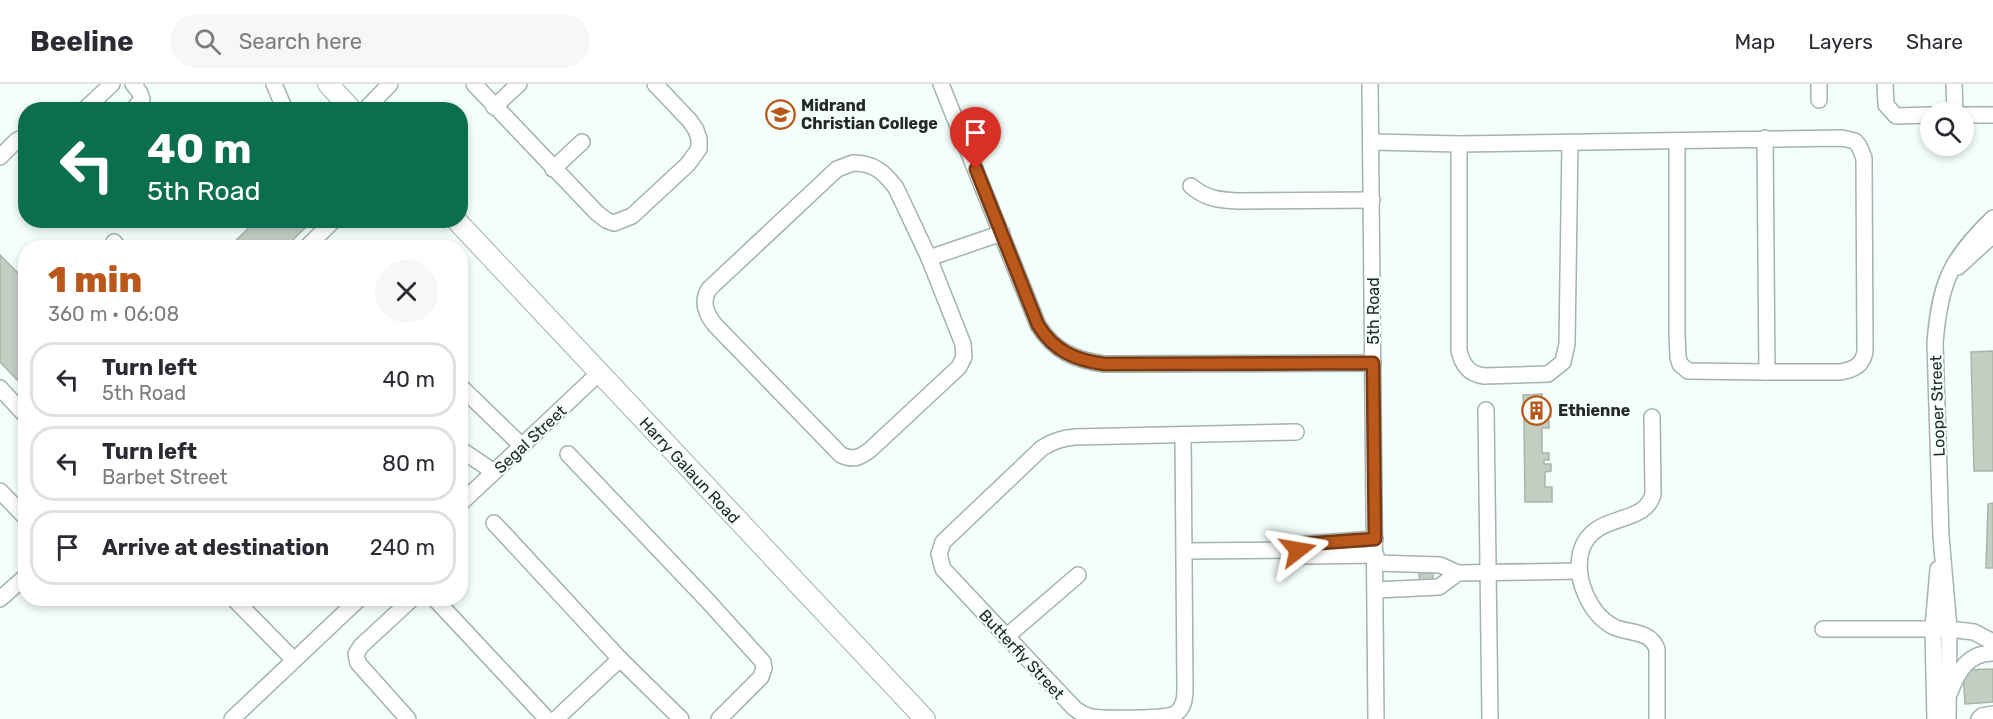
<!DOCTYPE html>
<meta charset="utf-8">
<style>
:root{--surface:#fff;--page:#f7f7f7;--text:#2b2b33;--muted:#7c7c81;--line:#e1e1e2;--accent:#ba581b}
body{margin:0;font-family:Rubik,sans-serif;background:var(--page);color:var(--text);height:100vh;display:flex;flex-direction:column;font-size:22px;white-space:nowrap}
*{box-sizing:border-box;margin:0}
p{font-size:20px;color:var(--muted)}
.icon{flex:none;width:33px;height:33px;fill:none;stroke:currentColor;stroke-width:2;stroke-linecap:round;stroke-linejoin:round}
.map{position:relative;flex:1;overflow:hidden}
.details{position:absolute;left:18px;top:156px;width:450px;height:366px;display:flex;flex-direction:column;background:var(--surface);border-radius:24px;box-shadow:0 3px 9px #0003}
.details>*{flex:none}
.banner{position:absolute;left:18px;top:18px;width:450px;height:126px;border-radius:24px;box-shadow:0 3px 9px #0003;background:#0b6e4f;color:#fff;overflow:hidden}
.fabs{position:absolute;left:1920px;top:18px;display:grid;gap:12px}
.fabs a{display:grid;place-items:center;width:54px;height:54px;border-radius:50%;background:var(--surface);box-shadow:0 3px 9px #0003;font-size:30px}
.pin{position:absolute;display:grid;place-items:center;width:51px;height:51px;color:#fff;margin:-62px -26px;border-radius:50% 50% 50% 0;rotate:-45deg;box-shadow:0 0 6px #0007}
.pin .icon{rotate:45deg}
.me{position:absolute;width:66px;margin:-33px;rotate:76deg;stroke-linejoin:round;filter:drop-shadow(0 0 4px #0008)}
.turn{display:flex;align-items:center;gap:21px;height:126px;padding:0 30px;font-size:27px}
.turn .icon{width:78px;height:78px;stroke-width:2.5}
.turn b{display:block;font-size:42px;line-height:51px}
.round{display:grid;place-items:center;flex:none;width:63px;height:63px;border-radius:32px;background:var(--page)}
.headline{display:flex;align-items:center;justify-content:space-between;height:102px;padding:0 30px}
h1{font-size:36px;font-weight:800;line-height:45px;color:var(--accent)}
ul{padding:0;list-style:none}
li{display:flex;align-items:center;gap:18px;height:75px;margin:0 12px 9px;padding:0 18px;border:3px solid var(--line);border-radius:24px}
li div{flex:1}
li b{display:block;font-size:22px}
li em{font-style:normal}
header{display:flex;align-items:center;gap:36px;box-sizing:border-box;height:84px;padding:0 30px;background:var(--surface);border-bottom:2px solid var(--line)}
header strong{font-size:28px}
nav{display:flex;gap:33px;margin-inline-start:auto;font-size:21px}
.search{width:420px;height:54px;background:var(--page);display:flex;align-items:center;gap:15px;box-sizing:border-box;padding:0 21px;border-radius:33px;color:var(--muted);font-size:22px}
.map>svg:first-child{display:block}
.building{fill:#c3cec3;stroke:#a9b4a9;stroke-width:1.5}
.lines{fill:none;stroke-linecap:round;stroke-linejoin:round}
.minor-casing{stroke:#a3b3ad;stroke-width:18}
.major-casing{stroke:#a3b3ad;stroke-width:22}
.minor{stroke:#fff;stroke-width:15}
.major{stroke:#fff;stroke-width:20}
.route-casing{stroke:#793912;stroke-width:15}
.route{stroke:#ba581b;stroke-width:10}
.labels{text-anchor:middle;stroke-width:4.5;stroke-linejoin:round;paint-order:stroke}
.poi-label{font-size:16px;font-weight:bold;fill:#232927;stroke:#f4fefa;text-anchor:start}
.street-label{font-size:16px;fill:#232927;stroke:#f4fefa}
</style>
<header>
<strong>Beeline</strong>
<div class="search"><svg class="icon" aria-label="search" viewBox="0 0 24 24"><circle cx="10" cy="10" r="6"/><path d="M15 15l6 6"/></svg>Search here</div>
<nav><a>Map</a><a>Layers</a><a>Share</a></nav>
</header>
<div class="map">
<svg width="1993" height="635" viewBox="0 0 1993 635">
<rect width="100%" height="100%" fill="#f4fefa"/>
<!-- building -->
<g class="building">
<path d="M257 136H313L285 164H228Z"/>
<path d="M0 171 26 197V305L0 278Z"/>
<path d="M1993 267V387H1974L1971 268Z"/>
<path d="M1542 310V320H1550L1551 333H1524L1523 311Z"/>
<path d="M1524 336H1549V344H1542V369H1549V376H1544V380H1551V387L1545 388V403H1552V418H1525Z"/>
<path d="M1993 419V484H1986L1988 420Z"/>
<path d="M1433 487V501L1420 502 1419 488Z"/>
<path d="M1993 585V618L1965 620 1963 586Z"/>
</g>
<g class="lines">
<defs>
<g id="minor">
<path d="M133 0 140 9 142 15 133 26"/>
<path d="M274 0 285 26"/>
<path d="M474 0 597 129 606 136 614 139 632 132 688 80 699 65V55L696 46 690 37 655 0"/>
<path d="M941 0 1038 241C1054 267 1075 276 1104 280L1373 279"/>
<path d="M1370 0 1376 635"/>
<path d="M1819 0V16"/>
<path d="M1885 0 1886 21 1896 32 1930 31"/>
<path d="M1954 0 1955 28"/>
<path d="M494 23 519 0"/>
<path d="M84 26 112 0"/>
<path d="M365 26 390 0"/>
<path d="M1964 31H1993"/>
<path d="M1677 57V251L1678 273 1680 280 1688 287 1767 288"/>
<path d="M1372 58 1459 60 1842 54 1855 57 1859 62 1864 74 1865 267C1863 281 1855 285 1841 288H1767L1765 54"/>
<path d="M1459 60V266C1462 281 1469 290 1484 292L1548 290 1563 278 1567 260 1570 58"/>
<path d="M0 73 16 57 26 52"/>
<path d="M853 79C874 79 884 88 896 104L929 174 963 260 964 273 959 283 871 365C861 373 854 377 841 371L715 241C706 230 701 218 709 205L837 85Z"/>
<path d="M553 85 582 58"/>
<path d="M1191 102C1206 115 1219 116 1238 117L1372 116"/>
<path d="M114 158 119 164"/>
<path d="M306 164 334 136"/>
<path d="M929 174 1002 149"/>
<path d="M1958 183 1993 151"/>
<path d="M460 302 522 362"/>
<path d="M0 304 26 332"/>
<path d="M1486 326 1490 635"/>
<path d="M1652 333 1653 410C1645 443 1593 427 1581 467 1574 494 1589 530 1614 543 1630 550 1650 546 1657 565V635"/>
<path d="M1183 351 1185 604C1185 614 1184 624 1175 630 1165 635 1104 635 1091 633 1084 631 1079 628 1074 624L943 485 939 470 943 458 1042 364C1053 357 1062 354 1075 353L1296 348"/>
<path d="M460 365 494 388"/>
<path d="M568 370 706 515 763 578 764 584 761 593 719 635"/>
<path d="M0 407 26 434"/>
<path d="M460 420 599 289"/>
<path d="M494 439 620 575 681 635"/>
<path d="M1298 466 1306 472 1376 471"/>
<path d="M1185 467 1298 466 1305 460 1375 455"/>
<path d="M1376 479 1440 481 1458 489 1579 487"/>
<path d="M1376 506 1439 503 1458 489"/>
<path d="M233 514 294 576"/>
<path d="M434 514 547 635"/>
<path d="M0 515 26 492"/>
<path d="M1823 545H1949L1974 548 1993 558"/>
<path d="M1006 553 1078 491"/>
<path d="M1950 608C1958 587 1968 569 1993 569"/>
<path d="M232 635 360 514"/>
<path d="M408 635 358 579 356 570 361 562 413 514"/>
<path d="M556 635 620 575"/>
<path d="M1935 635 1933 544 1938 485"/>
<path d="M1948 635 1949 545 1941 452 1935 259C1940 198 1950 176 1993 134"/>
<path d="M1979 635 1982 632 1993 630"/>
</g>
<g id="major">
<path d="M328 0 352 26"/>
<path d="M456 136 925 635"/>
</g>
</defs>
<!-- minor casing -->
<use href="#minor" class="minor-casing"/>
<!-- major casing -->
<use href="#major" class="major-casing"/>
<!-- minor -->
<use href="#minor" class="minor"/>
<!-- major -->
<use href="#major" class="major"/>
</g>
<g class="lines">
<defs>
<path id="route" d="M976 85 1038 241C1054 267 1075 276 1104 280L1373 279 1375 455 1305 460 1298 466"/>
</defs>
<!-- route casing -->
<use href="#route" class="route-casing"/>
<!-- route -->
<use href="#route" class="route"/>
</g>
<!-- icons -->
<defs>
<symbol id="school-ring" viewBox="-11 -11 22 22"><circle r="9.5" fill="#f4fefa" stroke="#ba581b" stroke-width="1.5"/><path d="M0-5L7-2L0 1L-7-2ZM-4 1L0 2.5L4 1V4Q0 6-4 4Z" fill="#ba581b"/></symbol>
<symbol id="building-ring" viewBox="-11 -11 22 22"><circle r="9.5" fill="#f4fefa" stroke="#ba581b" stroke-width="1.5"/><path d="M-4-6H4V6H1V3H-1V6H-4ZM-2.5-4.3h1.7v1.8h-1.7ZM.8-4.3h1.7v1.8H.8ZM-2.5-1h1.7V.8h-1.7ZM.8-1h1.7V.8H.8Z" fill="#ba581b"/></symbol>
</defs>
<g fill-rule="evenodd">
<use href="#school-ring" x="764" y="14" width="33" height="33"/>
<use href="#building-ring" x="1520" y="310" width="33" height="33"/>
</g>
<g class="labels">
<!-- poi labels -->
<g class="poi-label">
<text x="801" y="27">Midrand<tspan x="801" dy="18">Christian College</tspan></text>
<text x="1558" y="332">Ethienne</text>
</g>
<!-- street labels -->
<g class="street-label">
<text transform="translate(1373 227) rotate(-90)" y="6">5th Road</text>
<text transform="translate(1937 322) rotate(-92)" y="6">Looper Street</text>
<text transform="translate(530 355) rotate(-43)" y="6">Segal Street</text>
<text transform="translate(690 386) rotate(47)" y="6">Harry Galaun Road</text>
<text transform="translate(1022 570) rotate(47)" y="6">Butterfly Street</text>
</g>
</g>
</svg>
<div class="fabs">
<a><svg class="icon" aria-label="search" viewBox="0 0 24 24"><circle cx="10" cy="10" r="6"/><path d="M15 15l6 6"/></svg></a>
</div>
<div class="pin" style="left:976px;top:85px;background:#d93025"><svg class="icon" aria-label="arrive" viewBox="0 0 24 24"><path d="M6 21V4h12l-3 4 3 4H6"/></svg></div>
<svg class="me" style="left:1298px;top:466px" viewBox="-20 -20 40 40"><path d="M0-17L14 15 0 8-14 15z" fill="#ba581b" stroke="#fff" stroke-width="4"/></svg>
<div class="banner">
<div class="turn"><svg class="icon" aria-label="left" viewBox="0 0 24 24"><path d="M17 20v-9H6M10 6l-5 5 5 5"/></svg><div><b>40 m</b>5th Road</div></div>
</div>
<section class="details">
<div class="headline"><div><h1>1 min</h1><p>360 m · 06:08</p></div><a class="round"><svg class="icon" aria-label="close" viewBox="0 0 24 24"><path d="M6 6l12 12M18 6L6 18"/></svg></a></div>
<ul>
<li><svg class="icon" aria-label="left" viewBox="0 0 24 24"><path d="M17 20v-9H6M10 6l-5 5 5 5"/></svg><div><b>Turn left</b><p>5th Road</p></div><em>40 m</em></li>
<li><svg class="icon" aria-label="left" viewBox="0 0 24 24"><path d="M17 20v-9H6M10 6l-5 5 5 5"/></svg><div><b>Turn left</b><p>Barbet Street</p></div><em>80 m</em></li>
<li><svg class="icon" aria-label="arrive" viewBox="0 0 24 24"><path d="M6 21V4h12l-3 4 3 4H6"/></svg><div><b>Arrive at destination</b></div><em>240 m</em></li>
</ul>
</section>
</div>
